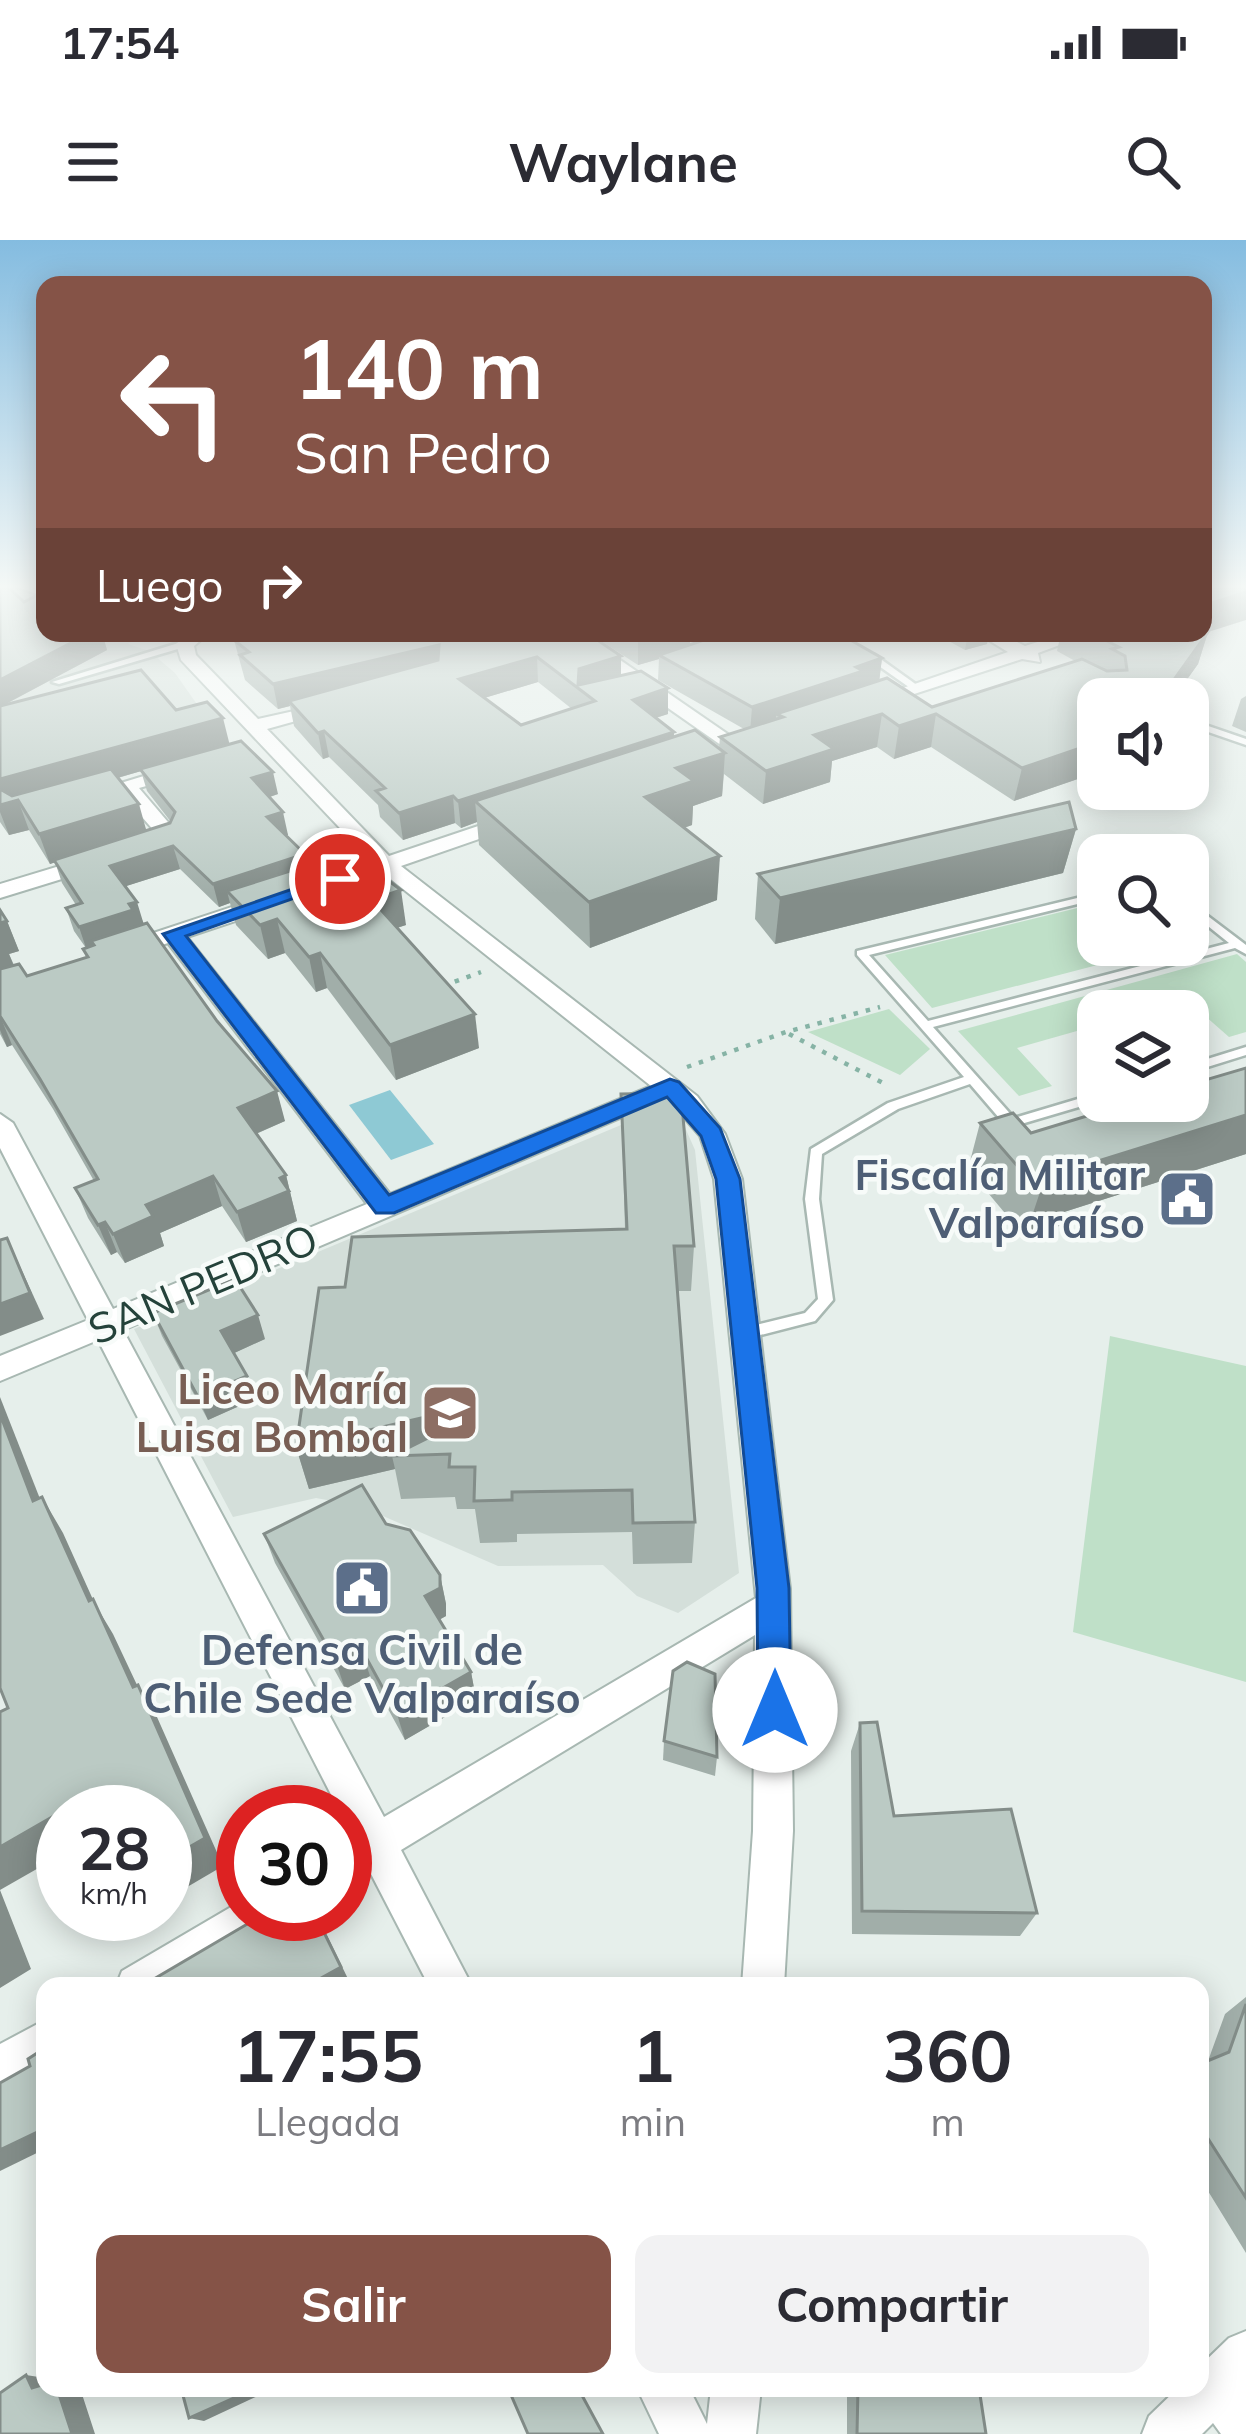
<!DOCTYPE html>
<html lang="es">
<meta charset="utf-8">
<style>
:root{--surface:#fff;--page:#f2f2f3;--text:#2b2b33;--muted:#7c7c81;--accent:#855347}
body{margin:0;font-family:Mulish,sans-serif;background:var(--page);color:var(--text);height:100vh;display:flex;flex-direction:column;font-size:45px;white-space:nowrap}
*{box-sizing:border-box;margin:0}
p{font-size:39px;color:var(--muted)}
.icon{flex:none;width:66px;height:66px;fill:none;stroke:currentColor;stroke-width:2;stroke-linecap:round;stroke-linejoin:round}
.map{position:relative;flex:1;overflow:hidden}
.drawer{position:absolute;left:36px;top:1737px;width:1173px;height:420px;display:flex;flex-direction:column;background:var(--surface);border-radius:24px;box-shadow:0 6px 30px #0003}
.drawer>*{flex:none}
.banner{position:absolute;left:36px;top:36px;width:1176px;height:366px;border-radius:24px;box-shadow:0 6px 30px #0003;background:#855347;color:#fff;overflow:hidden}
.controls{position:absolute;left:1077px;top:438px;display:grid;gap:24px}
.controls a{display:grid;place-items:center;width:132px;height:132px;border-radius:24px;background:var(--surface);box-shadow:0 6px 30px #0003;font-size:60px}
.speed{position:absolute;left:36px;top:1545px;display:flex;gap:24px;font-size:60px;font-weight:700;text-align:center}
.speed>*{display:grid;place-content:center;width:156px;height:156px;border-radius:50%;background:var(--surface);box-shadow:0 6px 30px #0003;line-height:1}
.speed small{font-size:30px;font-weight:400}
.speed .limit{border:18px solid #d22;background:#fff;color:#111}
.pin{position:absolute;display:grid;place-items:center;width:102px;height:102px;color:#fff;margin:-51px;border:6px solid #fff;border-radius:50%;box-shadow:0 3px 12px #0007}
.me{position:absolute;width:132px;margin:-66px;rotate:0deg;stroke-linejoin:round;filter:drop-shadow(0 0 9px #0008)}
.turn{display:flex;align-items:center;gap:42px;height:252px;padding:0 60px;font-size:54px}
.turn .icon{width:156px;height:156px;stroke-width:2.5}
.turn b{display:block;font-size:84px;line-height:102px}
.then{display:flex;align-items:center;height:114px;padding:0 60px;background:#0003;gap:24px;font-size:45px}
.eta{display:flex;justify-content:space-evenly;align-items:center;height:204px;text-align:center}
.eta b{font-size:72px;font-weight:700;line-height:84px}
.primary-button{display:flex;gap:24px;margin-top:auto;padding:24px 60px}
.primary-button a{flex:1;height:138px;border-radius:24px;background:var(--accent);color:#fff;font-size:48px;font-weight:700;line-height:138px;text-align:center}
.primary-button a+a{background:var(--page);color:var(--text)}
.status{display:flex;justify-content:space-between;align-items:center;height:84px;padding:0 60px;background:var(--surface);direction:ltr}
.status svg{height:33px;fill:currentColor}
header{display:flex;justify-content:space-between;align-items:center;height:156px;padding:0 60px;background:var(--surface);font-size:54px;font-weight:700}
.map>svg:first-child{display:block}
.built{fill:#d4dfda}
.green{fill:#bfe0c8}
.water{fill:#8ec9d4}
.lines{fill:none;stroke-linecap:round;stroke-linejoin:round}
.service-casing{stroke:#a8b8b2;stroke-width:5}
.minor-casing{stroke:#a8b8b2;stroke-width:4}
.path{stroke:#86b3a5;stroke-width:4.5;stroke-dasharray:4.5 8;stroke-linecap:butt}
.service{fill:#fff;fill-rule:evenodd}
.minor{fill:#fff;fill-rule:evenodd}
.wall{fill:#a1aea9;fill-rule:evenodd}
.shaded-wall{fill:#838d89}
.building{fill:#bbcac4;stroke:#838d89;stroke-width:3;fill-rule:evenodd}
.route{fill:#1a73e8;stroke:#114b97;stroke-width:3}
.labels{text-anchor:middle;stroke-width:9;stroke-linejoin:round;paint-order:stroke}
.service-label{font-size:42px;font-weight:bold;fill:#4e5e75;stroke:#f7fbf9;text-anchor:end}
.street-label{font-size:42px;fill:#24423a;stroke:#f7fbf9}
.education-label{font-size:42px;font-weight:bold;fill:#785e54;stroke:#f7fbf9;text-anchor:end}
</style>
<div class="status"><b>17:54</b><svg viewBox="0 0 49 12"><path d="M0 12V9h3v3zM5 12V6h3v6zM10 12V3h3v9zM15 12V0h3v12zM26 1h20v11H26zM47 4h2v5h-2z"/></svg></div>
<header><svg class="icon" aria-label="menu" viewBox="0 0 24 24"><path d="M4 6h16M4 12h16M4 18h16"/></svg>Waylane<svg class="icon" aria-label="search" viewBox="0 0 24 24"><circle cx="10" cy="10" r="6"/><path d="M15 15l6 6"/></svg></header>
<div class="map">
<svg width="1246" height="2194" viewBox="0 0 1246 2194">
<rect width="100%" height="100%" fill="#e6efeb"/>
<!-- built -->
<g class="built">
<path d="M37 347H45V393H144L128 404 149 411 175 433 213 487 0 541 13 353Z"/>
<path d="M664 867 683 883 695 910 739 1333 678 1373 637 1356 603 1325 498 1326 360 1266 316 1258 233 1277 134 1089Z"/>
</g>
<!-- green -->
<g class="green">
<path d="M1098 663V705H1174L932 768 885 715Z"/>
<path d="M1237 714 1246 722V792L1229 797 1188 761 1151 771H1098V785L1017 808 1052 846 1019 856 958 791Z"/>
<path d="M889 769 930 809 900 835 808 792Z"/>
<path d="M1110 1096 1246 1126V1442L1073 1392Z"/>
</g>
<!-- water -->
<path class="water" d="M390 850 434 904 391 920 349 865Z"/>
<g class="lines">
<defs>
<g id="service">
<path d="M18 347H29L45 352V357Z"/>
<path d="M185 401 189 404 188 406 59 444 52 442Z"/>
<path d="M869 415H875L921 448 913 450 869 419Z"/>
<path d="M1188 479 1246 499V505L1188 485Z"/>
<path d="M1098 653V659L869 715 928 781 1229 703 1188 670V661L1246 705V714L1235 708 933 787 1014 878 1098 853 1099 861 1011 887 1006 886 970 844 898 869 822 914 819 959 833 1060 815 1081 745 1099 740 1097 738 1093 740 1089 805 1073 818 1059 805 959 811 909 888 863 964 837 857 715V711Z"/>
<path d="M1246 807V815L1188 833V825Z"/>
</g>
<g id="minor">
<path d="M189 393H209L194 406 196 415 258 479 339 461V469L267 489 389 616 505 577H519V585L401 626 697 856 725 894 742 939 790 1349 793 1591 784 1746H742L753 1591 755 1395 401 1610 472 1746H429L369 1630 345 1642V1600L352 1596 345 1572H340L98 1100 0 1141V1116L88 1080 0 908V874L13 883 113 1069 367 964 168 703 119 719 108 712 111 707 259 658H275V668L187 697 390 954 651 846 383 633 362 635V625L372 622 181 420 176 404ZM667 858 700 896 714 939 756 1358 384 1577 123 1090Z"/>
<path d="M561 393H581L745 506 728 510Z"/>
<path d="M977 393H999L1025 406 1066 393H1092L1038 413 1040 422 1022 419 871 468 862 462 1008 412Z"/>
<path d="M183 524 193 530 190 534 139 548 179 595 154 609 137 605 156 593 121 553 85 563 75 557Z"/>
<path d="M96 615 104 616V626L0 658V644Z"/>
<path d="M243 1660V1674H278L272 1688 176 1746H116L122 1731Z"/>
<path d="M45 1780V1825L0 1850V1804Z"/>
<path d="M1246 2091V2194H1221L1213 2183 1202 2194H1142L1149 2176 1178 2148H1200V2126L1229 2098Z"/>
<path d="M637 2148H689L707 2184 711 2148H761L756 2194H659Z"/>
</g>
</defs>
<!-- service casing -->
<use href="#service" class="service-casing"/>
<!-- minor casing -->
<use href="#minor" class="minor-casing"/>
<!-- path -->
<g class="path">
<path d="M443 746 481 732"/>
<path d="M789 794 883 843"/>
<path d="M687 827 786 792 880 767"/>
</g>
<!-- service -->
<use href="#service" class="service"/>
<!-- minor -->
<use href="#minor" class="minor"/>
</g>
<!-- wall -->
<g class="wall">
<path d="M0 347 45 393H102L107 410 6 464 176 470 229 504 278 554 270 557 288 595H286L305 614 307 626 406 685 397 688 479 808 396 840 327 748 316 752 285 713 268 719 236 685 230 663 219 667 180 629 126 646 144 684 285 881 256 894 286 935 297 981 246 1002 222 966 160 993 164 1006 125 1023 117 1012 111 1015 88 978 75 948 94 941 53 869 12 805 7 807 0 794V670L7 681 19 711 9 714 14 725 27 736 86 717 83 709 86 708 74 691 66 668 76 665 62 643 55 622 50 624 29 590 9 595 0 582ZM141 531 147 551 171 582 147 591 118 538Z"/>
<path d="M1208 392 1198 424 1173 459H1098V532L1014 561 931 507 894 519 877 507 832 521 830 542 763 564 724 534 722 556 693 566 692 585 684 588 717 660 590 708 479 605 477 582 461 588 455 583 403 600 380 577 378 565 329 517 323 519 294 486 290 466 278 469 245 440 234 400 621 416V435L668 474 656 478 674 492V497L719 508 720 497 744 489 658 440 659 419 638 425 589 393H690V405L712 398 703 393H838L882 418 879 441 932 467 1075 421 1057 411 1061 393ZM538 442 572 469 521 485 484 458Z"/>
<path d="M934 393H989L987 404 965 410Z"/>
<path d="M1246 456V492L1232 486 1241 459Z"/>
<path d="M1076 589 1063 633 775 704 755 679 758 634Z"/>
<path d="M1246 828V914L1064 972 1059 986 1025 997 968 929 980 883 1031 893Z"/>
<path d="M621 854 694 1006 691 1051H678L695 1282 692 1323 633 1324 632 1292 517 1294V1302L480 1303 475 1269H457L455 1257 401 1259 395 1229 309 1249 296 1207 345 1047 625 989Z"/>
<path d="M153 1073 265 1099 234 1113 247 1136 255 1159 208 1180 162 1096Z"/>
<path d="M386 1284 440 1335 446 1364V1376L439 1380 471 1432 476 1459 405 1500 370 1436 345 1449 275 1323 264 1294Z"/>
<path d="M860 1483 894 1576 1037 1673 1020 1696 852 1694 851 1511Z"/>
<path d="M664 1501 717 1517 715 1536 663 1520Z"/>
<path d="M1246 1757V2013L1200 1938V1824L1208 1821 1225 1774Z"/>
<path d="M847 2148H979L986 2194H847Z"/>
</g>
<!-- shaded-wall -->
<g class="shaded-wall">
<path d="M1246 352V380L1208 392 1198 424 1173 459H1160L1203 393V366Z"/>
<path d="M72 393H102L107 410 0 467V440Z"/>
<path d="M662 393H690V409L659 415V419L638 425V400Z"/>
<path d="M968 393H989L987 404 965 410Z"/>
<path d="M1034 393H1052L1033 399Z"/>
<path d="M439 405 442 429 289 461 290 466 278 469 273 444Z"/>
<path d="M621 416V441L578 448 579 429Z"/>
<path d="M537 417 538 442 461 465 459 439Z"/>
<path d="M882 418 879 443 776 474V484L750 493 752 467Z"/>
<path d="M668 448V474L632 485 633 460Z"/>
<path d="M882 474 877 507 832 521 830 542 763 564 766 531 814 495Z"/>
<path d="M936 474 931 507 894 519 899 486Z"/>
<path d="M223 478 230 506 21 565 18 560 29 590 9 595 0 572V539Z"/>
<path d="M324 491 329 517 323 519 318 493Z"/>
<path d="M674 492 673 518 475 561 477 582 461 588 458 561Z"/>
<path d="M1098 502V532L1014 561 1022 528Z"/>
<path d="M725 513 722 556 693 566 692 585 645 601V557L676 528Z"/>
<path d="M273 532 278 554 257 561 252 538Z"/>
<path d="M453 556 455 583 403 600 399 573Z"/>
<path d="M139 564 147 593 50 624 39 594Z"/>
<path d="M283 572 288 595 272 599 267 577Z"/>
<path d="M1076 589 1063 633 775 704 780 658Z"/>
<path d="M173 606 180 629 117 649 110 626Z"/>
<path d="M305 614 310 637 227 651 230 663 219 667 213 644Z"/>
<path d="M720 616 717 660 590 708 589 662Z"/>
<path d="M401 650 406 685 377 694 372 660Z"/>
<path d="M137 662 144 685 91 701 94 709 87 711 79 687Z"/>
<path d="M277 679 285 713 268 719 260 685Z"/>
<path d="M7 681 19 711 9 714 17 734 0 740V683Z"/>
<path d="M320 713 327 748 316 752 309 717Z"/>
<path d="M475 774 479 808 396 840 390 805Z"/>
<path d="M0 776 12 805 7 807 0 790Z"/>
<path d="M277 851 285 881 246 898 238 868Z"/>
<path d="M1246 875V914L1064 972 1059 986 1025 997 1040 952 1066 931Z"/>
<path d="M286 935 297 981 246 1002 237 972 280 938Z"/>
<path d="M213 936 222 966 160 993 164 1006 125 1023 113 994 146 965Z"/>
<path d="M105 982 117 1012 111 1015 98 985Z"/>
<path d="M7 998 44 1079 0 1096V1064Z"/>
<path d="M258 1075 265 1099 230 1115 221 1091Z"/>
<path d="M247 1136 255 1159 208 1180 198 1157Z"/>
<path d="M0 1157 55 1297 33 1261 0 1174Z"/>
<path d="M473 1166 479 1209 450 1214 392 1216 395 1229 309 1249 296 1207Z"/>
<path d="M42 1257 63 1293 95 1364 113 1394 153 1479 138 1445 157 1477 223 1626 165 1660V1621L133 1447 89 1361Z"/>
<path d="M440 1335 446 1364V1376L431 1384 425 1356Z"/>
<path d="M361 1408 370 1436 345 1449 336 1422Z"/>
<path d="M471 1432 476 1459 405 1500 397 1474Z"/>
<path d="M87 1557 99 1572H63V1614L0 1650 31 1729 0 1748V1607Z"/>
<path d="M317 1675 350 1743 345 1746H318L316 1741Z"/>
<path d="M44 1889 45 1909 0 1931V1910Z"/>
<path d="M26 2135 45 2138V2148H80L95 2194H72L32 2148Z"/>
<path d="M256 2148H275L204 2181 189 2178Z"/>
</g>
<!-- building -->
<g class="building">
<path d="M0 347H8L24 362 45 351V393H90L0 440Z"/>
<path d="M1203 347H1246V352L1203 366Z"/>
<path d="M1203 391 1208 392 1160 459H1098V502L1022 528 936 474 899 486 882 474 814 495 834 509 766 531 720 497 783 477 776 474 887 438 932 467 1082 419 1107 431 1127 430 1125 416 1112 409 1119 407 1091 393H1203Z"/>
<path d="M266 393H587L621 416 579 429 578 445 641 431 668 448 633 460 674 492 458 561 453 556 399 573 376 551 385 548 324 491 318 493 289 461 438 420 439 405 273 444 240 415 249 412 234 400ZM537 417 595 461 521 485 459 439Z"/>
<path d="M627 393H662L638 400Z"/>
<path d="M725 393H838L882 418 856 427 863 431 752 467 659 415Z"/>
<path d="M141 430 176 470 207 462 223 478 0 539V466Z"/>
<path d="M695 490 725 513 676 528 694 541 645 557 720 616 589 662 475 561Z"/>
<path d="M241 501 273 532 252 538 283 572 267 577 305 614 213 644 173 606 110 626 137 662 129 664 133 670 79 687 66 668 82 663 54 620 170 583 175 572 140 529Z"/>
<path d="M111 529 139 564 39 594 18 560 0 565V549L12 556Z"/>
<path d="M1069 562 1076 589 780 658 758 634Z"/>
<path d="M350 612 401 650 372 660 475 774 390 805 320 713 309 717 277 679 260 685 227 651Z"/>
<path d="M0 670 7 681 0 683Z"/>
<path d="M147 683 217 781 277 851 238 868 286 935 280 938 289 951 237 972 213 936 146 965 153 976 113 994 105 982 98 985 75 948 98 939 40 839 0 776V729L19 724 27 736 88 717 83 709 94 705 91 701Z"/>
<path d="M1246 828V875L1066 931 1075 941 1040 952 980 883 1013 873 1031 893 1136 861H1188V845Z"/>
<path d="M681 853 694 1006H674L695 1282 633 1283 632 1250 512 1252V1260L474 1261 475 1227H449L450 1214 392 1216 476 1174 473 1166 296 1207 319 1048 345 1047 352 997 627 989 621 854Z"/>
<path d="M7 998 30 1053 0 1064V1000Z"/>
<path d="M235 1039 258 1075 221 1091 247 1136 198 1157 153 1073Z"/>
<path d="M0 1174 33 1261 42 1257 89 1361 93 1359 133 1447 138 1445 205 1598 165 1621V1572H93L87 1557 0 1607V1472L8 1468 0 1448Z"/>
<path d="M362 1245 386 1284 410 1290 440 1335V1348L425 1356 471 1432 397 1474 361 1408 336 1422 264 1294Z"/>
<path d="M687 1422 715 1434 717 1517 664 1501 673 1431Z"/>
<path d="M877 1482 894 1576 1011 1569 1037 1673 862 1671 860 1483Z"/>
<path d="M270 1674H315L341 1727 316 1741 318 1746H142L249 1683Z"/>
<path d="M1246 1764V1958L1200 1886V1824L1229 1812Z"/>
<path d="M45 1808V1893L44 1889 0 1910V1843L30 1826 28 1819Z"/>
<path d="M26 2135 32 2148 45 2144V2148H57L72 2194H0V2153Z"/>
<path d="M181 2148H256L189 2178Z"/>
<path d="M508 2148H578L603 2194H528Z"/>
<path d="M858 2148H979L986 2194H857Z"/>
</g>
<!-- sky -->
<linearGradient id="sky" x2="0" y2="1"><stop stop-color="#84bce0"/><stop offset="0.53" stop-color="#f4f8f6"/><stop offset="1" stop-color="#f4f8f6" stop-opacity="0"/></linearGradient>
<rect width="1246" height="654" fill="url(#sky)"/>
<!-- route -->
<path class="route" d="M333 635 349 639 186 696 389 955 670 839 679 842 720 888 740 939 789 1348 791 1470 786 1481 775 1486 763 1481 758 1470 757 1348 716 939 701 896 667 857 394 973H376L163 694Z"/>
<!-- icons -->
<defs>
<symbol id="civic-square" viewBox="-11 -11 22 22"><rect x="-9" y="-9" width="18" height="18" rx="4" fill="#5c6f8a" stroke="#f7fbf9"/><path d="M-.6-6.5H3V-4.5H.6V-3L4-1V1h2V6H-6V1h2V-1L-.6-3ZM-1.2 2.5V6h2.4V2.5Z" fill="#fff"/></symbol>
<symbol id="school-square" viewBox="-11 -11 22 22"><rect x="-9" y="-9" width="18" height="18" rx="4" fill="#8d6e63" stroke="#f7fbf9"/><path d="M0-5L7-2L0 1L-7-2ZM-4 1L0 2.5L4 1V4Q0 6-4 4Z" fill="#fff"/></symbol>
</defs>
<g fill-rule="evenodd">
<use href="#civic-square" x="1154" y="926" width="66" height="66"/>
<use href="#school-square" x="417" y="1140" width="66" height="66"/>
<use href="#civic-square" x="329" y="1315" width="66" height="66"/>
</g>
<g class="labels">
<!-- service labels -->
<g class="service-label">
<text x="1145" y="950">Fiscalía Militar<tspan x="1145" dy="48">Valparaíso</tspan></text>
<text x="362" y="1425" text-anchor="middle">Defensa Civil de<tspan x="362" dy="48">Chile Sede Valparaíso</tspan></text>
</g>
<!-- street labels -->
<g class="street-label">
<text transform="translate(203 1044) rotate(-23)" y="15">SAN PEDRO</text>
</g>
<!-- education labels -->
<g class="education-label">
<text x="408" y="1164">Liceo María<tspan x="408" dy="48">Luisa Bombal</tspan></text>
</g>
</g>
</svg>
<div class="controls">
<a><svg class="icon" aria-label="sound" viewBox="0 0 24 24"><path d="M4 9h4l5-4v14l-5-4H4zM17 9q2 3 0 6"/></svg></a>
<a><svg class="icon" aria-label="search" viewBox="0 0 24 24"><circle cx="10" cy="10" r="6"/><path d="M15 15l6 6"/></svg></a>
<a><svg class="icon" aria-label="layers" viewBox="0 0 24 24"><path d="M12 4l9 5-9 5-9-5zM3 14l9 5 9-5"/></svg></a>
</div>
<div class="speed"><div>28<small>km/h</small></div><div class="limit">30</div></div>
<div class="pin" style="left:340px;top:639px;background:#d93025"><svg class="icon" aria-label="arrive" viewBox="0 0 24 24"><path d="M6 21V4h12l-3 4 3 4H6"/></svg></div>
<svg class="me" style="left:775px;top:1470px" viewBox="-20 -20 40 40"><circle r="19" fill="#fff"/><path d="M0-13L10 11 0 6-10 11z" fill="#1a73e8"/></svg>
<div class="banner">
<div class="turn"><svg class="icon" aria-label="left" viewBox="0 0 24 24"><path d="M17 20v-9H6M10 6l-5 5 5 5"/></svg><div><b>140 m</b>San Pedro</div></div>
<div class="then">Luego<svg class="icon" aria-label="right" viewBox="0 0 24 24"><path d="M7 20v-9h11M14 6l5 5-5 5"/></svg></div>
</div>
<section class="drawer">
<div class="eta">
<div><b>17:55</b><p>Llegada</p></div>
<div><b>1</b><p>min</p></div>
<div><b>360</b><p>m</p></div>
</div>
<div class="primary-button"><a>Salir</a><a>Compartir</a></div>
</section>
</div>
